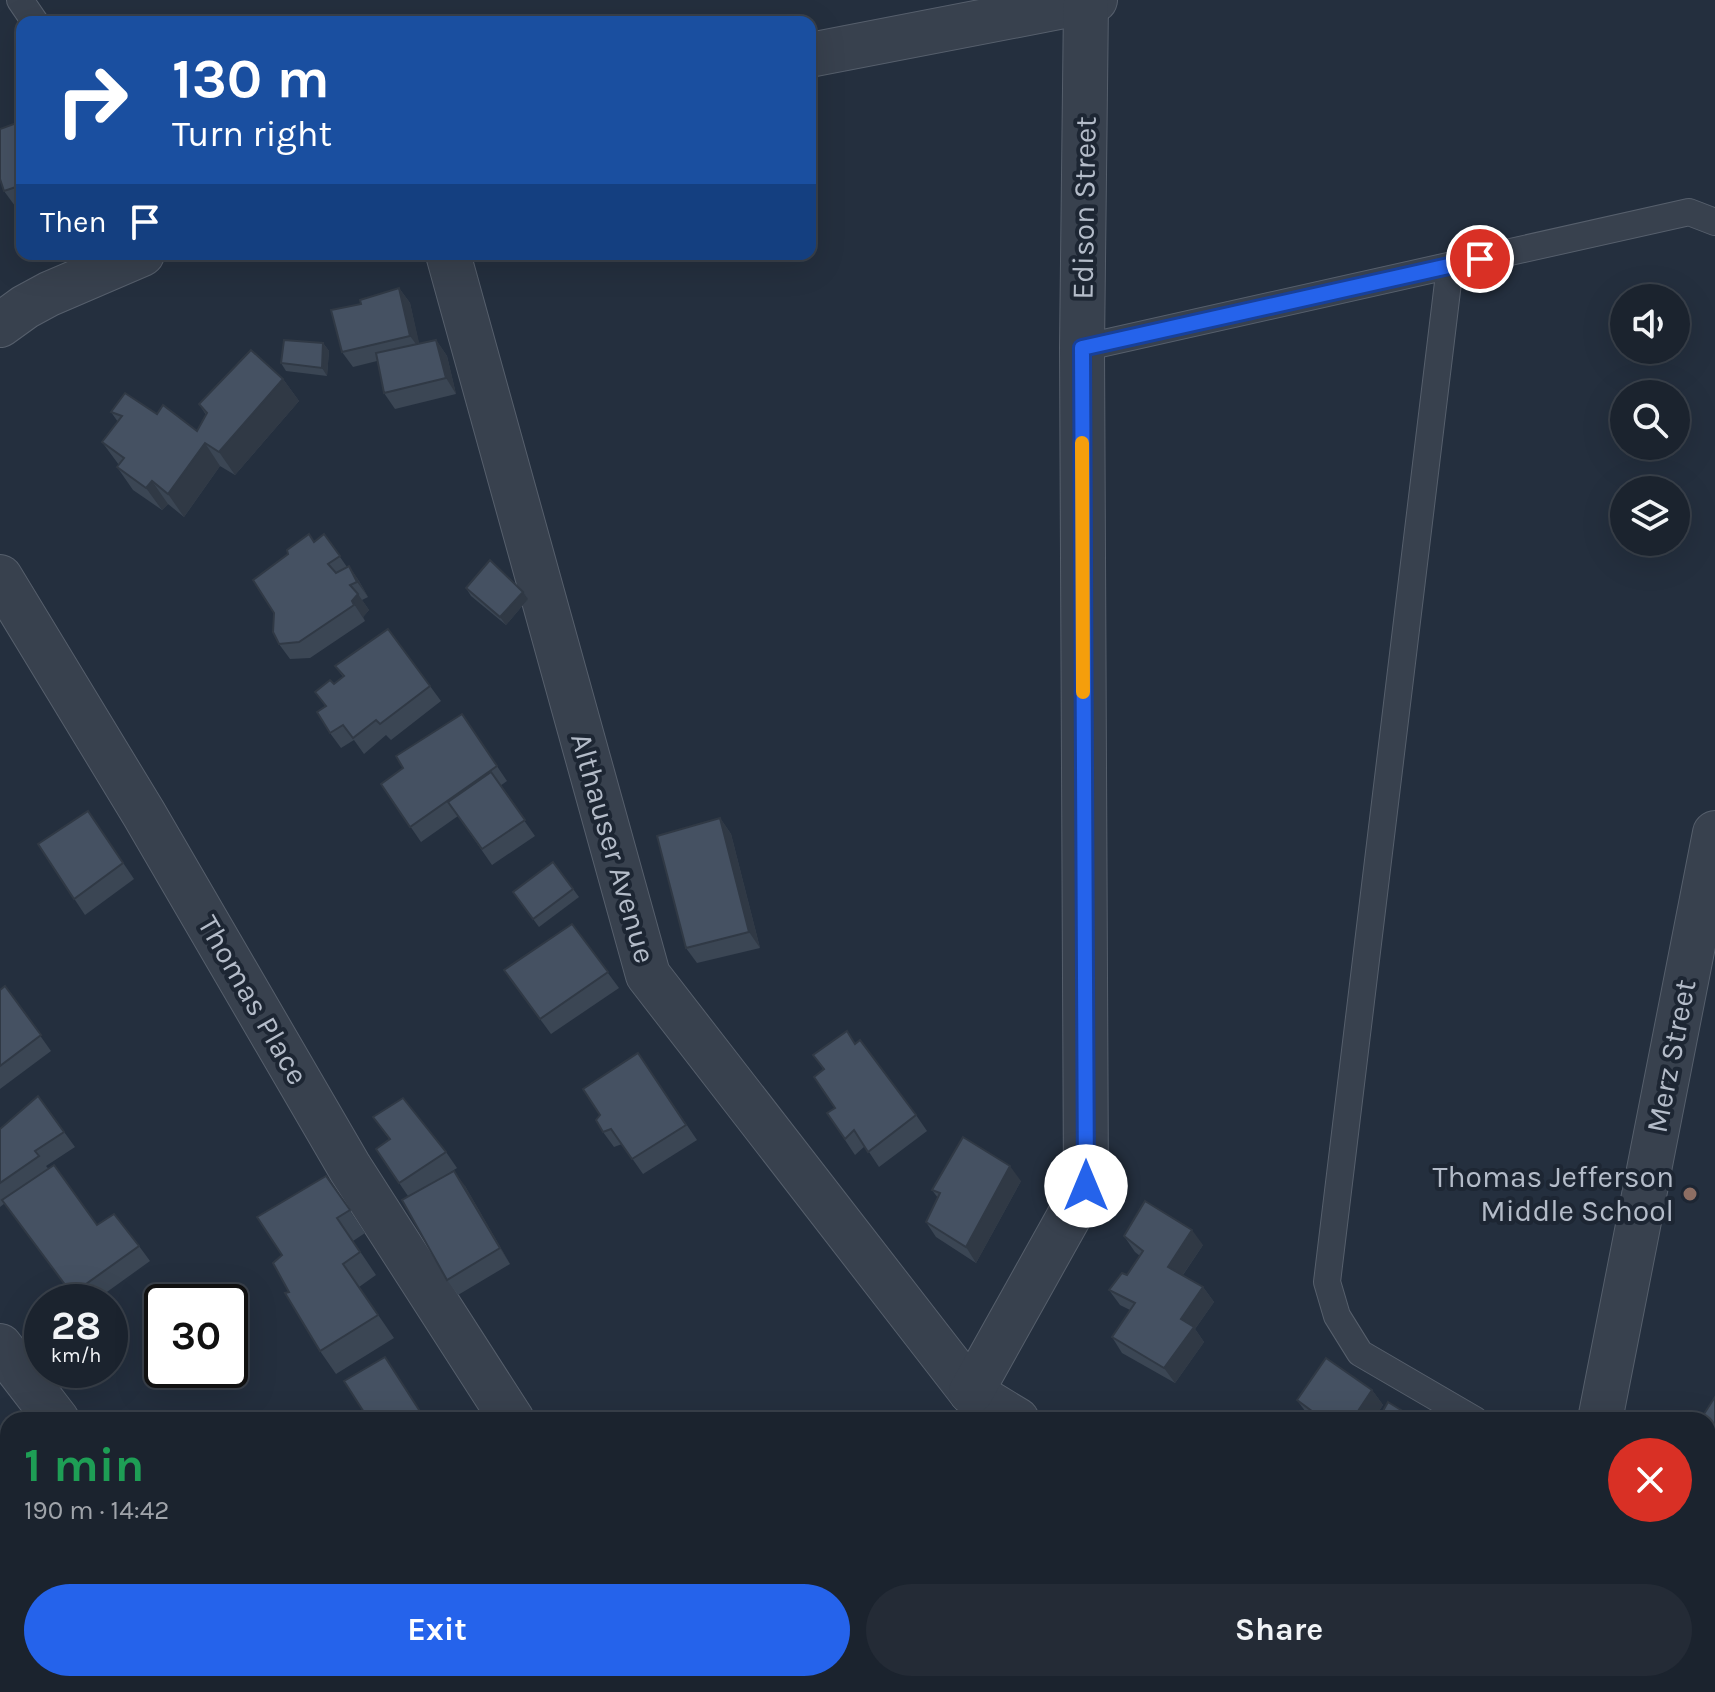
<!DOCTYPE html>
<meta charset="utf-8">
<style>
:root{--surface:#1b232e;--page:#242b36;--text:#f1f3f6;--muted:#a0a4aa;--line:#39404a;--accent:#2563eb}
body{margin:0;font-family:Karla,sans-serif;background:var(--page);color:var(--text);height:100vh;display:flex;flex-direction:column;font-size:30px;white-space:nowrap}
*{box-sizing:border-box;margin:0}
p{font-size:26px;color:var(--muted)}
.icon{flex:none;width:44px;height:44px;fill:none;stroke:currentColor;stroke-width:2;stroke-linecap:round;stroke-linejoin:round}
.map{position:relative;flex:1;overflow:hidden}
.side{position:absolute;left:0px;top:1412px;width:1716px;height:280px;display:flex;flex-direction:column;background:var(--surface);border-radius:24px 24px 0 0;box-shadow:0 8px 32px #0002,0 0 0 2px var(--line)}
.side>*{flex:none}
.hud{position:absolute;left:16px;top:16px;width:800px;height:244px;border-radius:16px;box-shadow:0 8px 32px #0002,0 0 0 2px var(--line);background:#1a4fa0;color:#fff;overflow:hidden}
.tools{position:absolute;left:1610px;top:284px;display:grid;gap:16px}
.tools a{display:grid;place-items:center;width:80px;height:80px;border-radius:50%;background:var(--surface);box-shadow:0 8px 32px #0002,0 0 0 2px var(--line);font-size:40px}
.speed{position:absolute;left:24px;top:1284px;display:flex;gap:16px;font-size:40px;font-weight:700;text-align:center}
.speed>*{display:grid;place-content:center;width:104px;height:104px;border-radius:50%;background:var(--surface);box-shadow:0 8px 32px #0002,0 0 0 2px var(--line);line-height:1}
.speed small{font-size:20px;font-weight:400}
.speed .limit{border:4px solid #111;border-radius:12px;background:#fff;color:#111}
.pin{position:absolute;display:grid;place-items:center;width:68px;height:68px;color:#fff;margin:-34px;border:4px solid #fff;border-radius:50%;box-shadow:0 2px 8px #0007}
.me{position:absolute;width:88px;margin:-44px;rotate:0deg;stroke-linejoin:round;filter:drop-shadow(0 0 6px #0008)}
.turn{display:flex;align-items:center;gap:28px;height:168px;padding:0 24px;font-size:36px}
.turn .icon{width:104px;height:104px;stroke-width:2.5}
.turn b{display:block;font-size:56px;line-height:68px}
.then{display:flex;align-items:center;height:76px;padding:0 24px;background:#0003;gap:16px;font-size:30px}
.round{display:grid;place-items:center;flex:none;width:84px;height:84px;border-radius:42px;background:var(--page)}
.overview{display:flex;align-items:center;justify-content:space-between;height:136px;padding:0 24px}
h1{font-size:48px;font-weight:700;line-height:60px;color:#1e9e55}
.button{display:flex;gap:16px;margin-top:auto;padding:16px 24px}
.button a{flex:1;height:92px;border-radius:48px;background:var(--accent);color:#fff;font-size:32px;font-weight:700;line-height:92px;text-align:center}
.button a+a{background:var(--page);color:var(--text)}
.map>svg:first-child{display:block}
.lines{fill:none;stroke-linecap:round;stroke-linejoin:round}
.lane-casing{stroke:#565f6c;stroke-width:28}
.street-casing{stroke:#565f6c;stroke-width:46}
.lane{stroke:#38414e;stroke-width:26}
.street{stroke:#38414e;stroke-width:44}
.wall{fill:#3b4654}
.shaded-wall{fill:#303945}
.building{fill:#455162;stroke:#303945;stroke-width:2}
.route-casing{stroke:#184099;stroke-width:20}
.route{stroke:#2563eb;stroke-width:14}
.slow{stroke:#f59e0b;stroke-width:14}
.education-dot{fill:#8d6e63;stroke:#1d2633;stroke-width:3}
.labels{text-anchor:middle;stroke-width:8;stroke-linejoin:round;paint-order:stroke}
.street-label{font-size:30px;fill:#b4bcc9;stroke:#1d2633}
.poi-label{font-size:30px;fill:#b4bcc9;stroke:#1d2633;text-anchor:end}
</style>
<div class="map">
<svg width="1715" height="1692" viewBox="0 0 1715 1692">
<rect width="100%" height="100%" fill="#242f3e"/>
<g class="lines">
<defs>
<g id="lane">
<path d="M20 0 35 22"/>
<path d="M1450 266 1327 1282 1337 1316 1360 1353 1475 1420"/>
<path d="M1082 348 1689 212 1715 222"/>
</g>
<g id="street">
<path d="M810 55 1095 0"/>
<path d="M448 254 648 975 971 1392 1017 1420"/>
<path d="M0 325 25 307 49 294 142 254"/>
<path d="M0 577 144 814 350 1168 512 1420"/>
<path d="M0 1346 57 1420"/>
<path d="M971 1392 1086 1186 1082 348 1086 2"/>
<path d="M1600 1420 1715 833"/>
<path d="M259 1684 265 1692"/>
<path d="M680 1684 685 1692"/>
<path d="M1444 1684 1457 1692"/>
</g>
</defs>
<!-- lane casing -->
<use href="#lane" class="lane-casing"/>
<!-- street casing -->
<use href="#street" class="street-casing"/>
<!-- lane -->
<use href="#lane" class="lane"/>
<!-- street -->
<use href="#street" class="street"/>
</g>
<!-- wall -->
<g class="wall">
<path d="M22 121V204L15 206 4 191Z"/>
<path d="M399 288 410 303 419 344 436 340 447 356 456 394 395 409 384 393 377 361 353 367 342 352 361 304Z"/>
<path d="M323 343 329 351 327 376 286 371 281 363Z"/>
<path d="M283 379 299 401 235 475 220 466 184 517 168 504 162 510 133 490 117 467 119 465 102 442 118 422 111 412 157 414 197 431 206 415 199 404Z"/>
<path d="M324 534 347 567 349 566 359 581 368 597 362 600 369 610 363 617 365 621 310 658 290 659 279 644 315 542Z"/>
<path d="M466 588 523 592 528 599 506 625 471 596Z"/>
<path d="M388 629 441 701 391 740 386 735 364 754 354 740 341 748 330 733 325 706 315 692 334 684 343 677 335 666Z"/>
<path d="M462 714 507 781 500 786 535 836 492 865 458 816 421 842 381 784 403 768Z"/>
<path d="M88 811 134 879 85 915 38 844Z"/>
<path d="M720 818 731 834 760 948 697 963 686 948Z"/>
<path d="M553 862 579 897 539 927 513 892Z"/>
<path d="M572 924 619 988 551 1034 504 970Z"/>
<path d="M5 986 51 1051 0 1089V990Z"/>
<path d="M856 1043 916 1115 927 1131 879 1167 865 1146 855 1155 827 1113 835 1108 823 1069 813 1055Z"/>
<path d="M638 1053 697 1140 643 1174 622 1144 614 1147 603 1132 600 1115Z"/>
<path d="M38 1096 75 1147 46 1166 97 1225 139 1246 150 1261 93 1302H78L5 1203 0 1207V1129Z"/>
<path d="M373 1117 446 1152 457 1168 440 1179 465 1186 510 1264 458 1295 447 1280 408 1196 376 1149 389 1139Z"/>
<path d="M326 1176 365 1233 353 1241 376 1275 359 1287 394 1338 336 1374 320 1351 289 1292Z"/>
<path d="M1021 1181 976 1263 936 1237 926 1222 938 1198 932 1190Z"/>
<path d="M1124 1236 1203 1245 1183 1275 1203 1287 1214 1302 1195 1329 1204 1342 1175 1383 1122 1353 1112 1337 1130 1310 1120 1305 1109 1290 1127 1275 1140 1256 1135 1252Z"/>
<path d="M1372 1390 1383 1405 1373 1420H1314L1308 1415 1297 1400Z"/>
<path d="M1715 1397V1637L1708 1632V1420Z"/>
<path d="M8 1436V1512L0 1501Z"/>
<path d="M346 1684H450L455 1692H352Z"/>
<path d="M1152 1684H1222L1217 1692H1159Z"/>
</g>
<!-- shaded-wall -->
<g class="shaded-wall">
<path d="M399 288 410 303 421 351 410 336Z"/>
<path d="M436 340 447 356 456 394 446 378Z"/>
<path d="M323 343 329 351 327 376 322 368Z"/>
<path d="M283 379 299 401 235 475 219 452Z"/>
<path d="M205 443 220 466 184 517 168 494Z"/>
<path d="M152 481 168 504 162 510 146 488Z"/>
<path d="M349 566 359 581 368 597 357 582Z"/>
<path d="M523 592 528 599 506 625 500 617Z"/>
<path d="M358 594 369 610 363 617 365 621 352 601Z"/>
<path d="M720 818 731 834 760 948 749 932Z"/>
<path d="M1010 1166 1021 1181 976 1263 966 1247Z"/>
<path d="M454 1171 465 1186 510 1264 500 1248Z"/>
<path d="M1192 1230 1203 1245 1178 1282 1168 1267Z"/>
<path d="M1203 1287 1214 1302 1195 1329 1204 1342 1175 1383 1164 1368 1181 1319Z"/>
<path d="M1372 1390 1383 1405 1373 1420H1352Z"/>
<path d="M1202 1684H1222L1217 1692H1197Z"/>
</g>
<!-- building -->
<g class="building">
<path d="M378 18 379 22H366Z"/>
<path d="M22 121V185L4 191 0 179V129Z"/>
<path d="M399 288 410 336 342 352 331 310 361 304 360 300Z"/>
<path d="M284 340 323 343 322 368 281 363Z"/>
<path d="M436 340 446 378 384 393 376 353Z"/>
<path d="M251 350 283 379 219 452 205 443 168 494 152 481 146 488 117 467 124 458 102 442 122 416 111 412 125 393 157 414 163 405 197 431 207 413 199 404Z"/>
<path d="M309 534 314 542 324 534 340 556 328 564 336 573 349 566 357 582 350 585 358 594 352 601 354 605 299 642 279 644 273 632 274 613 253 580 288 554 287 550Z"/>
<path d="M490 560 523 592 500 617 466 588Z"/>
<path d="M388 629 430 686 380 724 376 720 353 738 343 725 330 733 317 712 326 706 315 692 330 680 334 684 344 676 335 666Z"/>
<path d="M462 714 497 766 410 827 381 784 403 768 396 756Z"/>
<path d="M491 772 525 820 482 849 448 802Z"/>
<path d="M88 811 123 863 74 899 38 844Z"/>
<path d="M720 818 749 932 686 948 657 836Z"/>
<path d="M553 862 573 889 533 919 513 892Z"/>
<path d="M572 924 608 972 540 1019 504 970Z"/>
<path d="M5 986 41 1035 0 1066V990Z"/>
<path d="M847 1031 855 1044 860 1040 916 1115 868 1152 854 1130 845 1139 827 1113 835 1108 814 1077 824 1069 813 1055Z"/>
<path d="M638 1053 686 1125 632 1159 611 1129 603 1132 596 1120 600 1115 583 1089Z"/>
<path d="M38 1096 64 1132 35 1151 39 1156 0 1183V1129Z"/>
<path d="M403 1098 446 1152 399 1183 376 1149 390 1139 373 1117Z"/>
<path d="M963 1137 1010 1166 966 1247 926 1222 940 1193 932 1190Z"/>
<path d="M54 1165 97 1225 114 1214 139 1246 72 1294 2 1200Z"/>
<path d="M454 1171 500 1248 447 1280 402 1200Z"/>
<path d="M326 1176 350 1210 337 1218 360 1252 343 1264 378 1315 320 1351 285 1293 289 1292 273 1263 282 1255 257 1217Z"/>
<path d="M1145 1201 1192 1230 1168 1267 1203 1287 1181 1319 1194 1327 1164 1368 1112 1337 1135 1303 1109 1290 1122 1273 1127 1275 1143 1251 1124 1236Z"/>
<path d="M385 1357 423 1416 416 1420H369L344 1381Z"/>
<path d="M1326 1358 1372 1390 1352 1420H1324L1297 1400Z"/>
<path d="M1715 1397V1620L1708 1616V1420H1700Z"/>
<path d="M1388 1402 1417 1420H1378Z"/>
<path d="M8 1436V1501L3 1505 0 1501V1442Z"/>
<path d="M8 1674V1684H52L57 1692H0V1680Z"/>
<path d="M186 1684H194L200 1692H176Z"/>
<path d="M346 1684H435L424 1692H352Z"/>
<path d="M633 1684H641L644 1689 651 1684H668L673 1692H621Z"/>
<path d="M1159 1684H1202L1197 1692H1171Z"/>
<path d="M1233 1684H1284L1297 1692H1228Z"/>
</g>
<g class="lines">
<defs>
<path id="route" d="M1086 1186 1082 348 1480 259"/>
</defs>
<!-- route casing -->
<use href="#route" class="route-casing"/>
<!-- route -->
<use href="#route" class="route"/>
<!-- slow -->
<path class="slow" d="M1082 443 1083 692"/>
</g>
<!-- markers -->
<circle class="education-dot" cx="1690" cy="1194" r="8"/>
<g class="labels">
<!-- street labels -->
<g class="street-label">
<text transform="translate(1084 208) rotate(-89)" y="10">Edison Street</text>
<text transform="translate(613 848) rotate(74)" y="10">Althauser Avenue</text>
<text transform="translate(253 1000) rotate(60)" y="10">Thomas Place</text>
<text transform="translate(1671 1056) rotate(-79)" y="10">Merz Street</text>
</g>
<!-- poi labels -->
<g class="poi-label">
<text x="1674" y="1187">Thomas Jefferson<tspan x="1674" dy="34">Middle School</tspan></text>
</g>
</g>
</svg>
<div class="tools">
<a><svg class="icon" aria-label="sound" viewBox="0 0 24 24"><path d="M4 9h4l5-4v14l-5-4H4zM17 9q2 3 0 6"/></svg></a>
<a><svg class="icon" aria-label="search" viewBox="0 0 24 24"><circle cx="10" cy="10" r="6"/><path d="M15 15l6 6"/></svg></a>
<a><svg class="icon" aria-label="layers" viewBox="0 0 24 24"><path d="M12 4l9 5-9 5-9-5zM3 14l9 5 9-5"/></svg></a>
</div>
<div class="speed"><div>28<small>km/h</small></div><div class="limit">30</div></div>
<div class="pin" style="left:1480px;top:259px;background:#d93025"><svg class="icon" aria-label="arrive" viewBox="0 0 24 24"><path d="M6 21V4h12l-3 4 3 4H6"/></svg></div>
<svg class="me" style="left:1086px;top:1186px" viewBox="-20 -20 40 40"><circle r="19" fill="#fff"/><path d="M0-13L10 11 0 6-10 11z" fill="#2563eb"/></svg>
<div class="hud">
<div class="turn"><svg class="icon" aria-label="right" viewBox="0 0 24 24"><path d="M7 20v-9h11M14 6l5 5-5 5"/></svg><div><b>130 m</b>Turn right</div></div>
<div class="then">Then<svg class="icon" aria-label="arrive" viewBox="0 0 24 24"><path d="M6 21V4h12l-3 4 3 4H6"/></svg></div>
</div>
<section class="side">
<div class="overview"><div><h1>1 min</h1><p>190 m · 14:42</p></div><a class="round" style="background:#d93025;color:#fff"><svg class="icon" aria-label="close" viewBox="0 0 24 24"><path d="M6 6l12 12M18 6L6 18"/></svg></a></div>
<div class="button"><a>Exit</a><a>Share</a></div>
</section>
</div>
